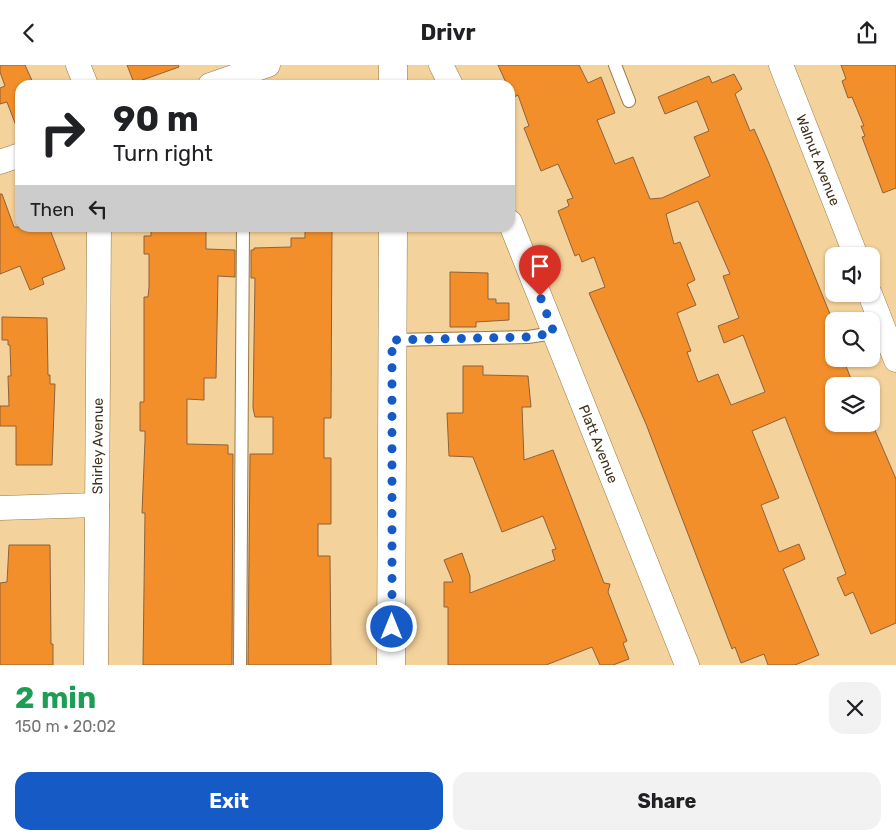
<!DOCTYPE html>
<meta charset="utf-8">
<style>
:root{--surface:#fff;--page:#f2f2f2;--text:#202124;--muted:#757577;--accent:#155ac5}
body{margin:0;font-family:Rubik,sans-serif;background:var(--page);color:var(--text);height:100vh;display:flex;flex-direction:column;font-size:19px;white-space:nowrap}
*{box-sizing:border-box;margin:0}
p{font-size:16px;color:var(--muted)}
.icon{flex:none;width:28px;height:28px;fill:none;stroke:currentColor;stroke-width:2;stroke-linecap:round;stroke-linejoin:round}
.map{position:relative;height:600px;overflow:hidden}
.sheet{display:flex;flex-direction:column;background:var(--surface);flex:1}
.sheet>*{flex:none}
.guide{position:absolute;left:15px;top:15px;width:500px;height:152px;border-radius:15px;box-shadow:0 1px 4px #0004;background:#fff;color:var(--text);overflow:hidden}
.fabs{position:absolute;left:825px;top:182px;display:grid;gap:10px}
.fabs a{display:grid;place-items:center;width:55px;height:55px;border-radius:10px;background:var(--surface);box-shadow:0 1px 4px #0004;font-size:25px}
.pin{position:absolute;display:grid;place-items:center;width:42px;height:42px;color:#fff;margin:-51px -21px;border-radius:50% 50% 50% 0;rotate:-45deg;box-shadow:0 0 5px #0007}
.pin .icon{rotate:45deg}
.me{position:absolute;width:55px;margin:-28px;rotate:0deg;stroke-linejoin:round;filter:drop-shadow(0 0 4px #0008)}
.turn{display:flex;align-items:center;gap:18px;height:105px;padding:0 15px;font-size:22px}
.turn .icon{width:65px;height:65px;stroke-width:2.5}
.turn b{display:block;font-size:35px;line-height:42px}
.then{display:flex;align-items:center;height:48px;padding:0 15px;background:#0003;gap:10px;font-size:19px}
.round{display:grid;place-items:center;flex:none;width:52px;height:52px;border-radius:15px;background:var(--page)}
.headline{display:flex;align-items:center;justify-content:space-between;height:85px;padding:0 15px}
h1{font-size:30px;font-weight:700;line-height:38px;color:#1e9e55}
.button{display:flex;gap:10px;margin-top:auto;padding:10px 15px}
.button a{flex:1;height:58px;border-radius:15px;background:var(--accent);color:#fff;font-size:20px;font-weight:700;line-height:58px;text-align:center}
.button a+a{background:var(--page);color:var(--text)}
header{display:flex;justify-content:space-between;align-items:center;height:65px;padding:0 15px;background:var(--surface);font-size:22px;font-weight:700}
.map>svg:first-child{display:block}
.building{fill:#f28f2b;stroke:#8f613b;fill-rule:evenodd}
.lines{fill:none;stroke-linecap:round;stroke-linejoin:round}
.service-casing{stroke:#987a45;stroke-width:14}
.minor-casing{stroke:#987a45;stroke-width:25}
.secondary-casing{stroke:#987a45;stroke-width:29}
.service{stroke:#fff;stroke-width:12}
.minor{stroke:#fff;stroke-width:24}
.secondary{stroke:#fff;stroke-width:28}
.route{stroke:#155ac5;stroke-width:9;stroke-dasharray:0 16.2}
.labels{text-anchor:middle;stroke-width:4;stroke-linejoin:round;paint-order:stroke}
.street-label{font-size:14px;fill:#3f321c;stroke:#fef8ed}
</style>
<header><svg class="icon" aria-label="back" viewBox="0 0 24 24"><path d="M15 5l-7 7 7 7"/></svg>Drivr<svg class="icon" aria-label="share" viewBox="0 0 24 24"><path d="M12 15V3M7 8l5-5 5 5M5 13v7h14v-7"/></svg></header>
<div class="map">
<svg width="896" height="600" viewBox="0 0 896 600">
<rect width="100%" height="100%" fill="#f4d29c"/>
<!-- building -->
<g class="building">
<path d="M0 0H25L34 20H20V65L18 66 7 37 0 39V23L5 21 0 7Z"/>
<path d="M127 0H178L179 2 134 18Z"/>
<path d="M498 0H579L588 18 601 12 615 48 597 55 615 99 633 92 650 134 662 133 710 111 694 72 709 66 697 36 665 49 658 32 709 11 712 18 734 9 742 24 735 29 750 66 754 64 768 96 834 259V294H843L854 321H834V359H871V356L896 414V558L871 569 853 527 845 531 837 513 846 509 785 352 752 366 779 433 761 440 779 487 799 479 805 494 783 504 819 590 795 600H768L764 589 741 598 735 582 732 584 646 359 589 228 605 222 594 192 582 197 579 189 575 191 558 146 569 141 567 135 573 133 558 99 541 106 524 63 529 61 518 30 512 33 510 20H507ZM698 136 730 209 723 211 739 253 718 261 724 278 743 270 765 327 731 340 718 309 698 317 687 287 691 286 677 248 696 240 687 219 695 215 680 177 674 179 666 149Z"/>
<path d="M841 0H896V123L883 128 862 72 865 71 861 61H864L852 32 848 33 842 16 846 14Z"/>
<path d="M0 129H2L14 162H49L65 204 42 213 44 219 30 225 20 201 0 209Z"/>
<path d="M151 162H206V184L235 185V212L218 211 216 313H204V335L187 334V379L228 380V389H233L232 600H143L145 448H142L145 375V366H140V337H144V232H148L149 222V189H144V171H151Z"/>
<path d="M305 162H332L331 353H324V393H331V459H318V491H330L331 600H248L250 389H273V352H255L253 343 255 213H251V185H254V183L291 182V173H305Z"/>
<path d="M450 207 488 208V234H496V238H509V255L476 257V262H450Z"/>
<path d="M2 252 47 253 48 310H50V319H55L52 400H16V361H0V341H9L8 311H11L10 280H8V275H2Z"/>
<path d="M463 301H483V310L528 311 531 342H522L524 395 553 385 604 518 610 519 608 527 627 576 623 578 629 594 613 600H600L592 582 546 600H448V542H444V517H453L444 495 462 488 470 511V528L555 495 552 485 556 484 543 451 502 467 473 392 449 391 447 348H463Z"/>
<path d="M9 480H50L51 579H53V600H0V518L7 517Z"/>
</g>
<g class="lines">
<defs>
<g id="service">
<path d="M615 0 629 36"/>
<path d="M393 275 528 272 554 268"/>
<path d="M240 600 243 162"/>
</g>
<g id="minor">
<path d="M78 0 86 20"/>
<path d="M441 0 451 20"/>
<path id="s1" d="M781 0 856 191"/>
<path d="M210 20 268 0"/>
<path d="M0 97 20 90"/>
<path id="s2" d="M510 157 687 600"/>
<path d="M870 229 896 295"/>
<path d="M0 443 97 440"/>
<path id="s3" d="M96 600 99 162"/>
</g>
<g id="secondary">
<path d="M393 0V20"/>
<path d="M391 600 393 162"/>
</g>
</defs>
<!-- service casing -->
<use href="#service" class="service-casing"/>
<!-- minor casing -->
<use href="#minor" class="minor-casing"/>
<!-- secondary casing -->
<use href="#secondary" class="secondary-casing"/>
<!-- service -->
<use href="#service" class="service"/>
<!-- minor -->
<use href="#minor" class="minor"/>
<!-- secondary -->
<use href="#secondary" class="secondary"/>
</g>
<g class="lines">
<!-- route -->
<path class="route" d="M392 562V275L528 272 554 268 540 231"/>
</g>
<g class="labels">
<!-- street labels -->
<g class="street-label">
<text dy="5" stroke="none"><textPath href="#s1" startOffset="102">Walnut Avenue</textPath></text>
<text dy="5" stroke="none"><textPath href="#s2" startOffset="239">Platt Avenue</textPath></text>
<text dy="5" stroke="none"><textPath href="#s3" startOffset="219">Shirley Avenue</textPath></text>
</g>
</g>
</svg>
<div class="fabs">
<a><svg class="icon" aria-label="sound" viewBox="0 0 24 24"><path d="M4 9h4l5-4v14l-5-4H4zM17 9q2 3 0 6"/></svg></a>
<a><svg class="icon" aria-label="search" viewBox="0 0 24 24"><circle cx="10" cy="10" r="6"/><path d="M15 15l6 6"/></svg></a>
<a><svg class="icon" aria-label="layers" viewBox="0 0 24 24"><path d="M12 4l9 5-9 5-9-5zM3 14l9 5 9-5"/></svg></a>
</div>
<div class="pin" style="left:540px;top:231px;background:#d93025"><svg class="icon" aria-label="arrive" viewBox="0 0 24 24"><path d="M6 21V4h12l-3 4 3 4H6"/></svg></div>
<svg class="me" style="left:392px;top:562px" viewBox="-20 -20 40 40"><circle r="17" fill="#155ac5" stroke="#fff" stroke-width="3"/><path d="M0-11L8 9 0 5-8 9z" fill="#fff"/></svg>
<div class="guide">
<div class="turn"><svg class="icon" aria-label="right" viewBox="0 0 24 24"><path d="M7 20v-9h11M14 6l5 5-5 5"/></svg><div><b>90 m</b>Turn right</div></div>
<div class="then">Then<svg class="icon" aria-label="left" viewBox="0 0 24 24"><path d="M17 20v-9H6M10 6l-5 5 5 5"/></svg></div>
</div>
</div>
<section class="sheet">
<div class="headline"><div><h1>2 min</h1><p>150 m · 20:02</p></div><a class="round"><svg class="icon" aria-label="close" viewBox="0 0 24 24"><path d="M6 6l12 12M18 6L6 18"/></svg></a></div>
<div class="button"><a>Exit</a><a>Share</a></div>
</section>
